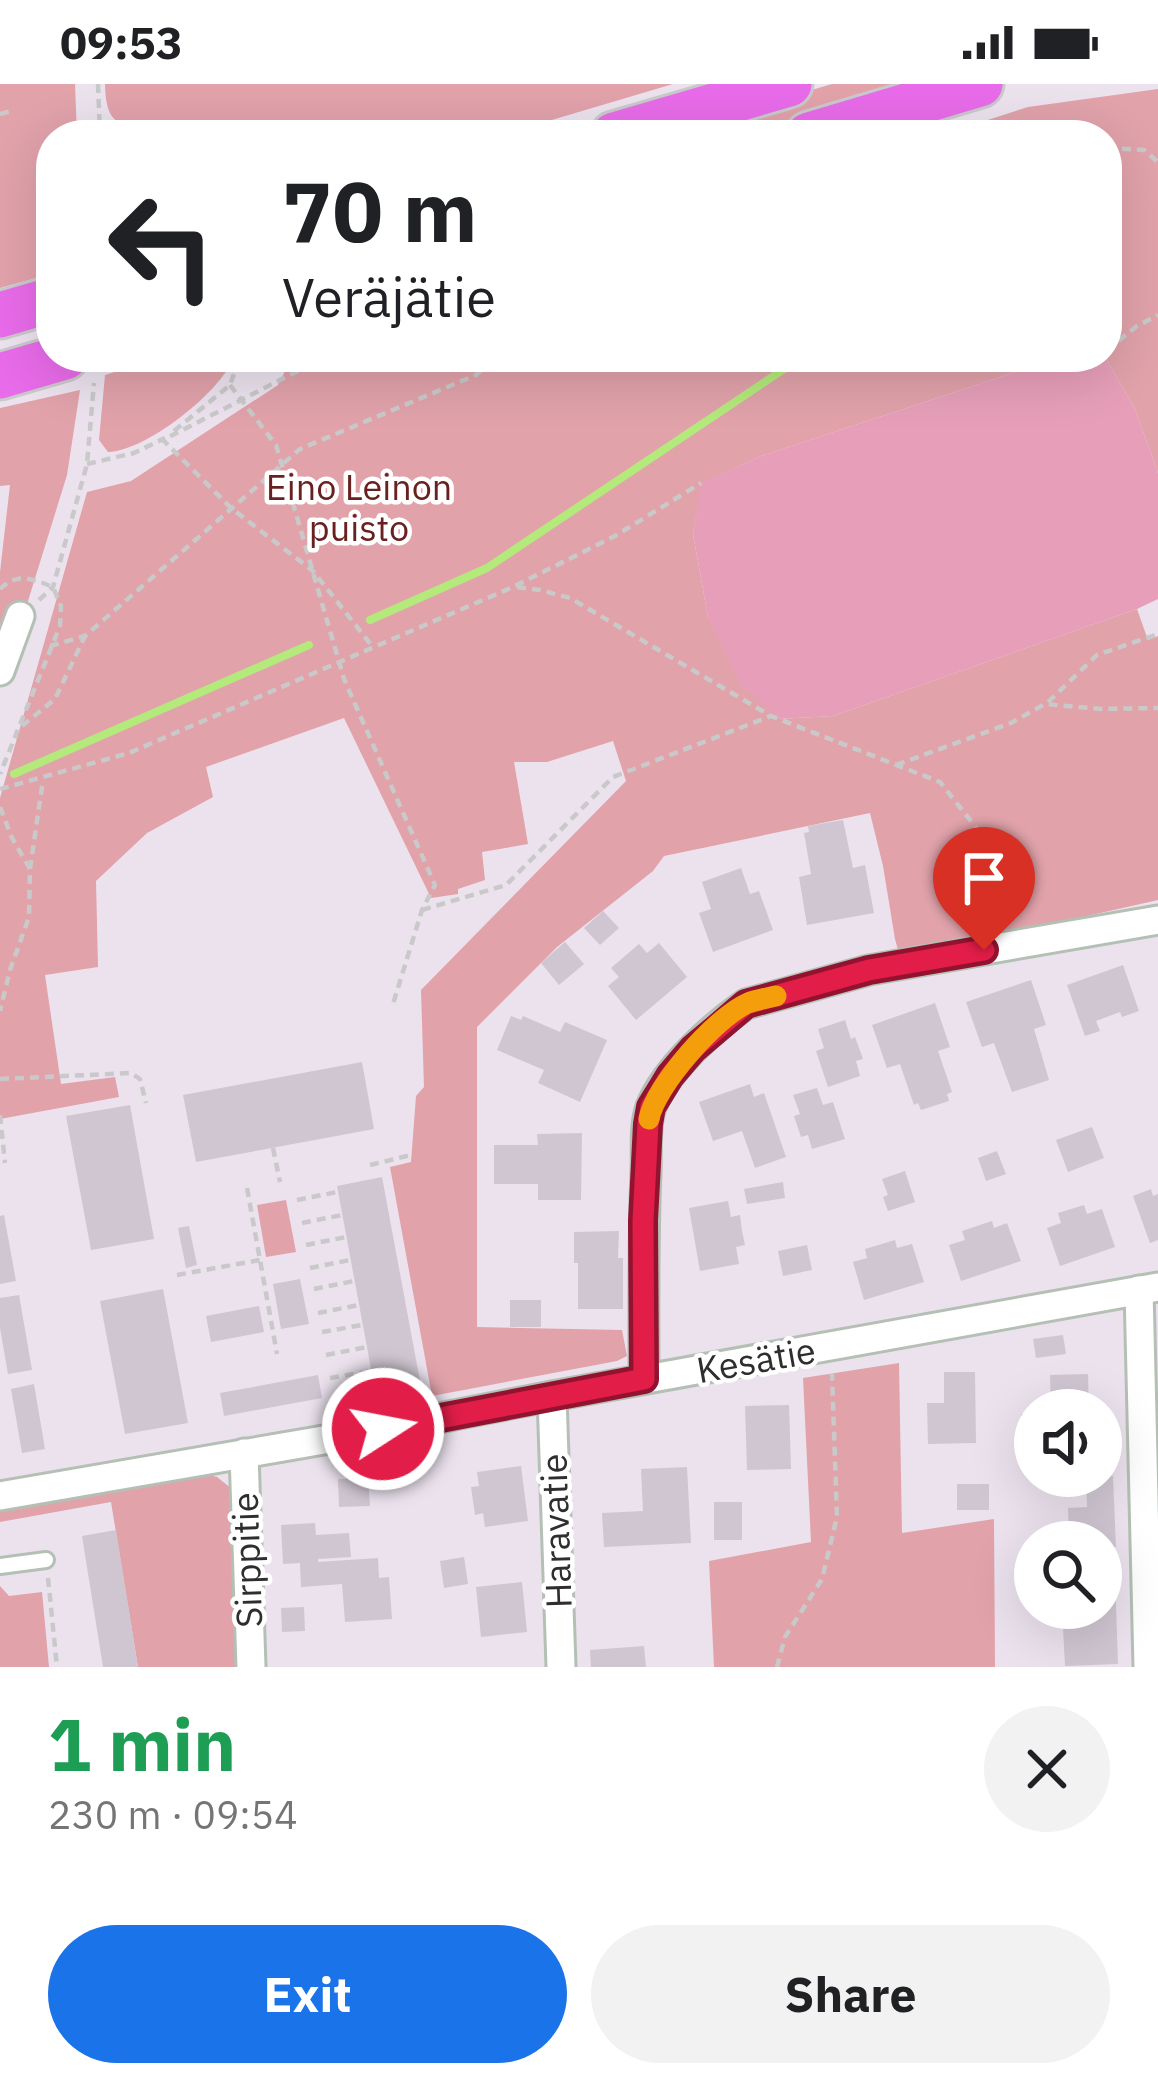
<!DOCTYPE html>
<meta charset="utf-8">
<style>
:root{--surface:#fff;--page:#f2f2f2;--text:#202124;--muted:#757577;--accent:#1a73e8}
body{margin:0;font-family:"IBM Plex Sans",sans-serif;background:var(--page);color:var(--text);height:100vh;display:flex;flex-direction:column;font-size:45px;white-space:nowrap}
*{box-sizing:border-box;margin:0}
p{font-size:39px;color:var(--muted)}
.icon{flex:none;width:66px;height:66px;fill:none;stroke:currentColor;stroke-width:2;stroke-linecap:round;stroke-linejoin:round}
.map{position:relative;height:1583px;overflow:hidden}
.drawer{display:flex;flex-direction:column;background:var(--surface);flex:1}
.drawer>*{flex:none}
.top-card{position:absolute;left:36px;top:36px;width:1086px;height:252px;border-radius:48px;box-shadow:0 12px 48px #0002;background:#fff;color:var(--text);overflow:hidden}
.tools{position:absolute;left:1014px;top:1305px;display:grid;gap:24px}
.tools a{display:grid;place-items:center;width:108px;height:108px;border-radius:50%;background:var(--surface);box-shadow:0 12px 48px #0002;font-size:60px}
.pin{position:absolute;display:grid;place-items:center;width:102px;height:102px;color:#fff;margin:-123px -51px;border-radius:50% 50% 50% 0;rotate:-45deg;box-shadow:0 0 12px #0007}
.pin .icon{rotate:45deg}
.me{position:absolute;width:132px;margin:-66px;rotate:79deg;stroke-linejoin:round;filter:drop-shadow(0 0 9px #0008)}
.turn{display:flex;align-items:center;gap:42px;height:252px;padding:0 48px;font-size:54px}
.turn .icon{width:156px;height:156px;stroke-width:2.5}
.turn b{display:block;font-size:84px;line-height:102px}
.round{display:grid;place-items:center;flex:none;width:126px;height:126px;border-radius:63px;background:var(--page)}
.overview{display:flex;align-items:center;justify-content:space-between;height:204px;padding:0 48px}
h1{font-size:72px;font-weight:700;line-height:90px;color:#1e9e55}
.cta{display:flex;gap:24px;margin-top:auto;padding:24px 48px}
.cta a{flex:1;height:138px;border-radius:72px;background:var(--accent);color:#fff;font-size:48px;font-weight:700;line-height:138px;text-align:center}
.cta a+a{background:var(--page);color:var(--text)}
.status{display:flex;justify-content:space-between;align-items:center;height:84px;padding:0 60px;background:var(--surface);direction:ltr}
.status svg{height:33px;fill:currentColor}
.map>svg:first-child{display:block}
.green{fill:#e1a2aa}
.pitch{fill:#e79fb9}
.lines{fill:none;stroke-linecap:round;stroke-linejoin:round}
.stream{stroke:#b4e97c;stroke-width:8}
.building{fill:#cfc6d1}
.service-casing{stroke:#b5c0b5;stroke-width:20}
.minor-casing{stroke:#b5c0b5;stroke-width:33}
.primary-casing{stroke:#c9c9c9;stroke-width:51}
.path{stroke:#c9c9c9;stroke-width:4.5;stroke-dasharray:9 6;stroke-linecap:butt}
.service{stroke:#fff;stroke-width:14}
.minor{stroke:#fff;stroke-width:27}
.primary{stroke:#e86be9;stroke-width:45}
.route-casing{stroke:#92132f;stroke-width:30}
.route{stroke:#e11d48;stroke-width:21}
.slow{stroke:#f59e0b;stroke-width:21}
.labels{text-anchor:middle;stroke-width:9;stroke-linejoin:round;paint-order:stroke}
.park-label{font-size:36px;fill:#692120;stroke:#fff}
.street-label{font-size:36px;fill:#2e2e2e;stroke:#fff}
</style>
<div class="status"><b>09:53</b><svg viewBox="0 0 49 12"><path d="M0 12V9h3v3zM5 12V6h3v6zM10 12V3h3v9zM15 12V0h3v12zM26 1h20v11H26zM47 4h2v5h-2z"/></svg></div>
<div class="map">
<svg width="1158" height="1583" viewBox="0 0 1158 1583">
<rect width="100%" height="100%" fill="#ebe2ee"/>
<!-- green -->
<g class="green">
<path d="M0 0H75L77 51H51V184L40 193 0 204Z"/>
<path d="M105 0H673L501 51H165C127 36 106 52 105 0Z"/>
<path d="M832 0H927L753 51H658Z"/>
<path d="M1158 5V389L1135 325 1105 273 1107 51H941L1028 23Z"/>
<path d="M162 273H234C221 308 146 367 108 368L99 356 105 291Z"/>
<path d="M292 273H1061L761 372 702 399 693 450 708 533 778 635 833 632 1137 525 1148 556 1158 552V816L906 873 898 866 895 855 883 782 870 729 664 772 653 787 557 863 477 943V1243L622 1246 627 1272 617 1277 432 1312 390 1083 411 1078 416 1012 424 1003 421 906 626 697 613 657 547 678H514L528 760 482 768 485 796 458 805V810L431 814 344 634 206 683 213 713 147 749 96 797 98 883 45 891 61 1000 115 993 119 1013 0 1035V714L87 408 131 397 278 301Z"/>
<path d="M80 306 67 391 15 559 0 552V488L10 401 0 402V324Z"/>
<path d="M286 1116 296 1168 266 1173 257 1121Z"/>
<path d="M899 1279 902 1449 994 1435 995 1583H714L709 1477 811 1458 803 1294Z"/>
<path d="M209 1391 217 1393 232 1405 241 1583H138L111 1418 0 1438V1426Z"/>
<path d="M0 1502 9 1512 42 1508 49 1583H0Z"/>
</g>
<!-- pitch -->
<path class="pitch" d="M1061 273H1105L1135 325 1158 389V515L1137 525 833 632 778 635 740 600 708 533 693 450 701 399 761 372Z"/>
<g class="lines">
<!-- stream -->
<g class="stream">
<path d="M370 536 487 484 802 273"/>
<path d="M14 690 309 561"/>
</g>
</g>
<!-- building -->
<g class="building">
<path d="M843 736 853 784 865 781 874 829 807 841 799 793 811 790 804 749 809 748 808 742Z"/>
<path d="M741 784 750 810 759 807 773 846 713 868 699 829 711 825 702 798Z"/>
<path d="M603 827 619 844 600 861 584 844Z"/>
<path d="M565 858 584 880 559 901 541 879Z"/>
<path d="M659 859 687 893 636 936 608 902 619 893 611 884 639 860 647 869Z"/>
<path d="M1123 881 1139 927 1122 933 1120 928 1096 937 1100 947 1085 952 1067 901Z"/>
<path d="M1031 896 1046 941 1034 945 1049 996 1012 1008 994 959 982 963 966 918Z"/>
<path d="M935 919 950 963 938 967 952 1008 947 1010 949 1017 921 1026 918 1019 914 1021 900 980 887 984 872 941Z"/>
<path d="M511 932 521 936 523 932 560 948 565 938 607 956 580 1018 538 999 544 986 497 966Z"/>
<path d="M845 936 851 955 855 953 863 975 856 977 860 992 828 1003 816 967 824 964 818 945Z"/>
<path d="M362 978 374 1045 196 1078 183 1011Z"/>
<path d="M750 1000 754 1013 764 1009 786 1073 755 1084 742 1047 713 1057 699 1018Z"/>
<path d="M817 1004 823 1021 833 1018 845 1055 812 1065 808 1051 801 1053 794 1032 800 1030 793 1011Z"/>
<path d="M130 1021 154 1155 91 1166 66 1032Z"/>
<path d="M1092 1043 1104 1074 1068 1088 1056 1056Z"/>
<path d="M582 1049 581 1116H538V1100H494V1061H538L537 1050Z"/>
<path d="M997 1067 1006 1090 986 1097 978 1074Z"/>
<path d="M905 1087 915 1118 888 1127 883 1113 888 1111 882 1095Z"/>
<path d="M382 1093 420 1297 375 1306 337 1102Z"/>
<path d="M783 1098 785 1114 747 1120 744 1105Z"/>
<path d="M1151 1105 1153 1112 1158 1110V1156L1150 1159 1133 1112Z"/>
<path d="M728 1117 731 1133 740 1131 742 1147 745 1161 736 1163 739 1180 700 1187 689 1124Z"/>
<path d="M1084 1121 1087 1130 1102 1125 1115 1163 1060 1182 1047 1144 1061 1139 1058 1129Z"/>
<path d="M4 1131 16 1197 0 1200V1132Z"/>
<path d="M992 1137 994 1144 1007 1139 1021 1177 961 1197 949 1161 965 1156 962 1147Z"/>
<path d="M189 1142 197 1181 186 1184 178 1144Z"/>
<path d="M619 1147 618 1174H623V1225H578V1179H574V1148Z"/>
<path d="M895 1156 897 1164 912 1160 924 1198 864 1216 853 1178 867 1174 865 1165Z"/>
<path d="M807 1161 812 1186 783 1192 778 1167Z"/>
<path d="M300 1195 309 1240 281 1245 273 1200Z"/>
<path d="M163 1205 188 1339 125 1350 100 1217Z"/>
<path d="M19 1211 32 1286 8 1290 0 1244V1214Z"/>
<rect x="510" y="1216" width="31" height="27"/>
<path d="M259 1222 264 1248 211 1258 206 1232Z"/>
<path d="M1063 1251 1066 1270 1036 1274 1033 1255Z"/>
<path d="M944 1288H975L976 1359 928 1360 927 1319H944Z"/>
<path d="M1088 1290 1089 1326H1051L1050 1291Z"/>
<path d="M318 1291 322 1314 224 1332 220 1309Z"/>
<path d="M34 1300 45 1365 22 1369 11 1305Z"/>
<path d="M789 1321 791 1385 747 1386 745 1322Z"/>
<path d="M1021 1330H1035V1359L1022 1360Z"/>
<path d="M521 1382 528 1437 485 1443 483 1429 475 1431 471 1403 479 1402 477 1388Z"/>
<path d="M687 1383 691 1459 604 1463 602 1429 643 1427 641 1385Z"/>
<path d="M1113 1392 1116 1463 1101 1464V1458H1069L1068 1424 1087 1423 1086 1393Z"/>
<path d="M368 1394 370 1422 339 1423 338 1395Z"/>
<rect x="957" y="1400" width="32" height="26"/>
<rect x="714" y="1418" width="28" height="38"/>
<path d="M315 1439 316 1451 349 1449 351 1473 318 1475V1478L378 1474 379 1494 389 1493 392 1535 345 1538 342 1500 301 1503 300 1479 283 1480 281 1441Z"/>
<path d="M116 1446 138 1583H103L82 1452Z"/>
<path d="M464 1473 468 1500 444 1504 440 1477Z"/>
<path d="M1101 1493H1115L1118 1580 1065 1582 1062 1525 1101 1524Z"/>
<path d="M522 1498 527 1548 481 1553 476 1503Z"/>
<path d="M304 1523 305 1547 282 1548 281 1524Z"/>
<path d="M644 1562 646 1583H591L590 1566Z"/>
</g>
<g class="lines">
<defs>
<path id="service" d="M0 1482 46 1476"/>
<g id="minor">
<path d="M0 587 20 532"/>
<path d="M1139 1206 1148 1583"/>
<path d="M644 1295C644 1226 643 1157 646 1088 647 1068 644 1042 651 1023 666 985 714 942 746 920L869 886 1158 836"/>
<path d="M552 1312 561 1583"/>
<path d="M244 1369 251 1583"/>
<path d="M0 1412 341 1353 552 1312 1158 1203"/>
</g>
<g id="primary">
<path d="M614 51 789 0"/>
<path d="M809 51 980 0"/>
<path d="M0 231 51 216"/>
<path d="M0 292 65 273"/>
</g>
</defs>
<!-- service casing -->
<use href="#service" class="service-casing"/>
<!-- minor casing -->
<use href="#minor" class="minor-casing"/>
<!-- primary casing -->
<use href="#primary" class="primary-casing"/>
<!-- path -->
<g class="path">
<path d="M98 0 100 51"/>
<path d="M0 30 11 27"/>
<path d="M100 40 145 51"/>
<path d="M1107 64 1144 66 1158 78"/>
<path d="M1107 266 1137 242 1158 231"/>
<path d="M325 273 163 356 231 424 313 487 372 562"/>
<path d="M230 301 276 361 344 595 435 801 422 826 393 920"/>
<path d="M174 347 230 301 240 273"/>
<path d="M87 380 134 369 165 354"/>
<path d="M517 503 540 506 570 514 771 632 940 698 1000 774 1021 835"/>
<path d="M0 505C17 488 33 495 53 503L61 522 60 542 0 690"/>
<path d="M39 516 53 503 87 380 94 299"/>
<path d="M50 562 85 552 300 365 476 291 495 273"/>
<path d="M1048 618 1097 571 1158 550"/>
<path d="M22 642 55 615 85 552"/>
<path d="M896 681 1011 639 1045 620 1101 625 1158 624"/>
<path d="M0 705 129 669 513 503 615 452 701 399"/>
<path d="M0 723 12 754 30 785 29 833 10 886 0 927"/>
<path d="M30 785 43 696"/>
<path d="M422 826 506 801 613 693 771 632"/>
<path d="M0 995 131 989 140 995 146 1019"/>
<path d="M0 1031 5 1079"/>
<path d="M273 1064 280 1098"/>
<path d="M370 1081 411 1071"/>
<path d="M247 1104 277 1270"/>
<path d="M297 1116 337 1108"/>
<path d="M302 1139 342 1131"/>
<path d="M306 1161 346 1153"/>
<path d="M310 1184 350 1176"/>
<path d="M177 1191 260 1176"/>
<path d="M314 1205 354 1197"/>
<path d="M318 1229 359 1221"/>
<path d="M322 1248 362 1241"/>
<path d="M326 1271 367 1263"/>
<path d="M330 1294 371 1287"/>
<path d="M48 1494 57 1583"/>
<path d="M777 1583 785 1553 822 1495 837 1433 832 1290"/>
</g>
<!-- service -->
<use href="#service" class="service"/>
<!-- minor -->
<use href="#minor" class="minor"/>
<!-- primary -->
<use href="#primary" class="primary"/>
</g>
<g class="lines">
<defs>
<path id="route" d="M383 1345 644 1295 643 1137 648 1040 651 1023 670 992 693 965 746 920 869 886 984 866"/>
</defs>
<!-- route casing -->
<use href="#route" class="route-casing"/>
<!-- route -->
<use href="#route" class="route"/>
<!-- slow -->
<path class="slow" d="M649 1035C655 1002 716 933 748 919 756 916 767 914 776 912"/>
</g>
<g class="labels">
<!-- park labels -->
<g class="park-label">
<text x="359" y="416">Eino Leinon<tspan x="359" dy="41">puisto</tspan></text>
</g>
<!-- street labels -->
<g class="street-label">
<text transform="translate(756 1276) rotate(-10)" y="13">Kesätie</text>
<text transform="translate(556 1447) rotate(-92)" y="13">Haravatie</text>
<text transform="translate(247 1476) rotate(-92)" y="13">Sirppitie</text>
</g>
</g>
</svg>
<div class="tools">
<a><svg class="icon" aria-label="sound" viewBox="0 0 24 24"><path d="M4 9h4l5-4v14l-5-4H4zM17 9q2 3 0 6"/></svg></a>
<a><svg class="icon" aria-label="search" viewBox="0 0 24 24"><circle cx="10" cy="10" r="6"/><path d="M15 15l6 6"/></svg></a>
</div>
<div class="pin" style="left:984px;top:866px;background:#d93025"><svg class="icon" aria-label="arrive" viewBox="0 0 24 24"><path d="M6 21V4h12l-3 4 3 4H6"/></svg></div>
<svg class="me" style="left:383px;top:1345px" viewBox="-20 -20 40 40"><circle r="17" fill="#e11d48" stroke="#fff" stroke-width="3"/><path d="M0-11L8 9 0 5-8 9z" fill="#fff"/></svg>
<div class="top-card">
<div class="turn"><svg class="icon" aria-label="left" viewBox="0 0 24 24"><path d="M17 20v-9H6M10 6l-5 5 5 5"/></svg><div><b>70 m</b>Veräjätie</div></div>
</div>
</div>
<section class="drawer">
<div class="overview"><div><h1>1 min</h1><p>230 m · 09:54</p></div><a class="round"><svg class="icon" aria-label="close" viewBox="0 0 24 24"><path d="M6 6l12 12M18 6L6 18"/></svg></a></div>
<div class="cta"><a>Exit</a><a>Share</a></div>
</section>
